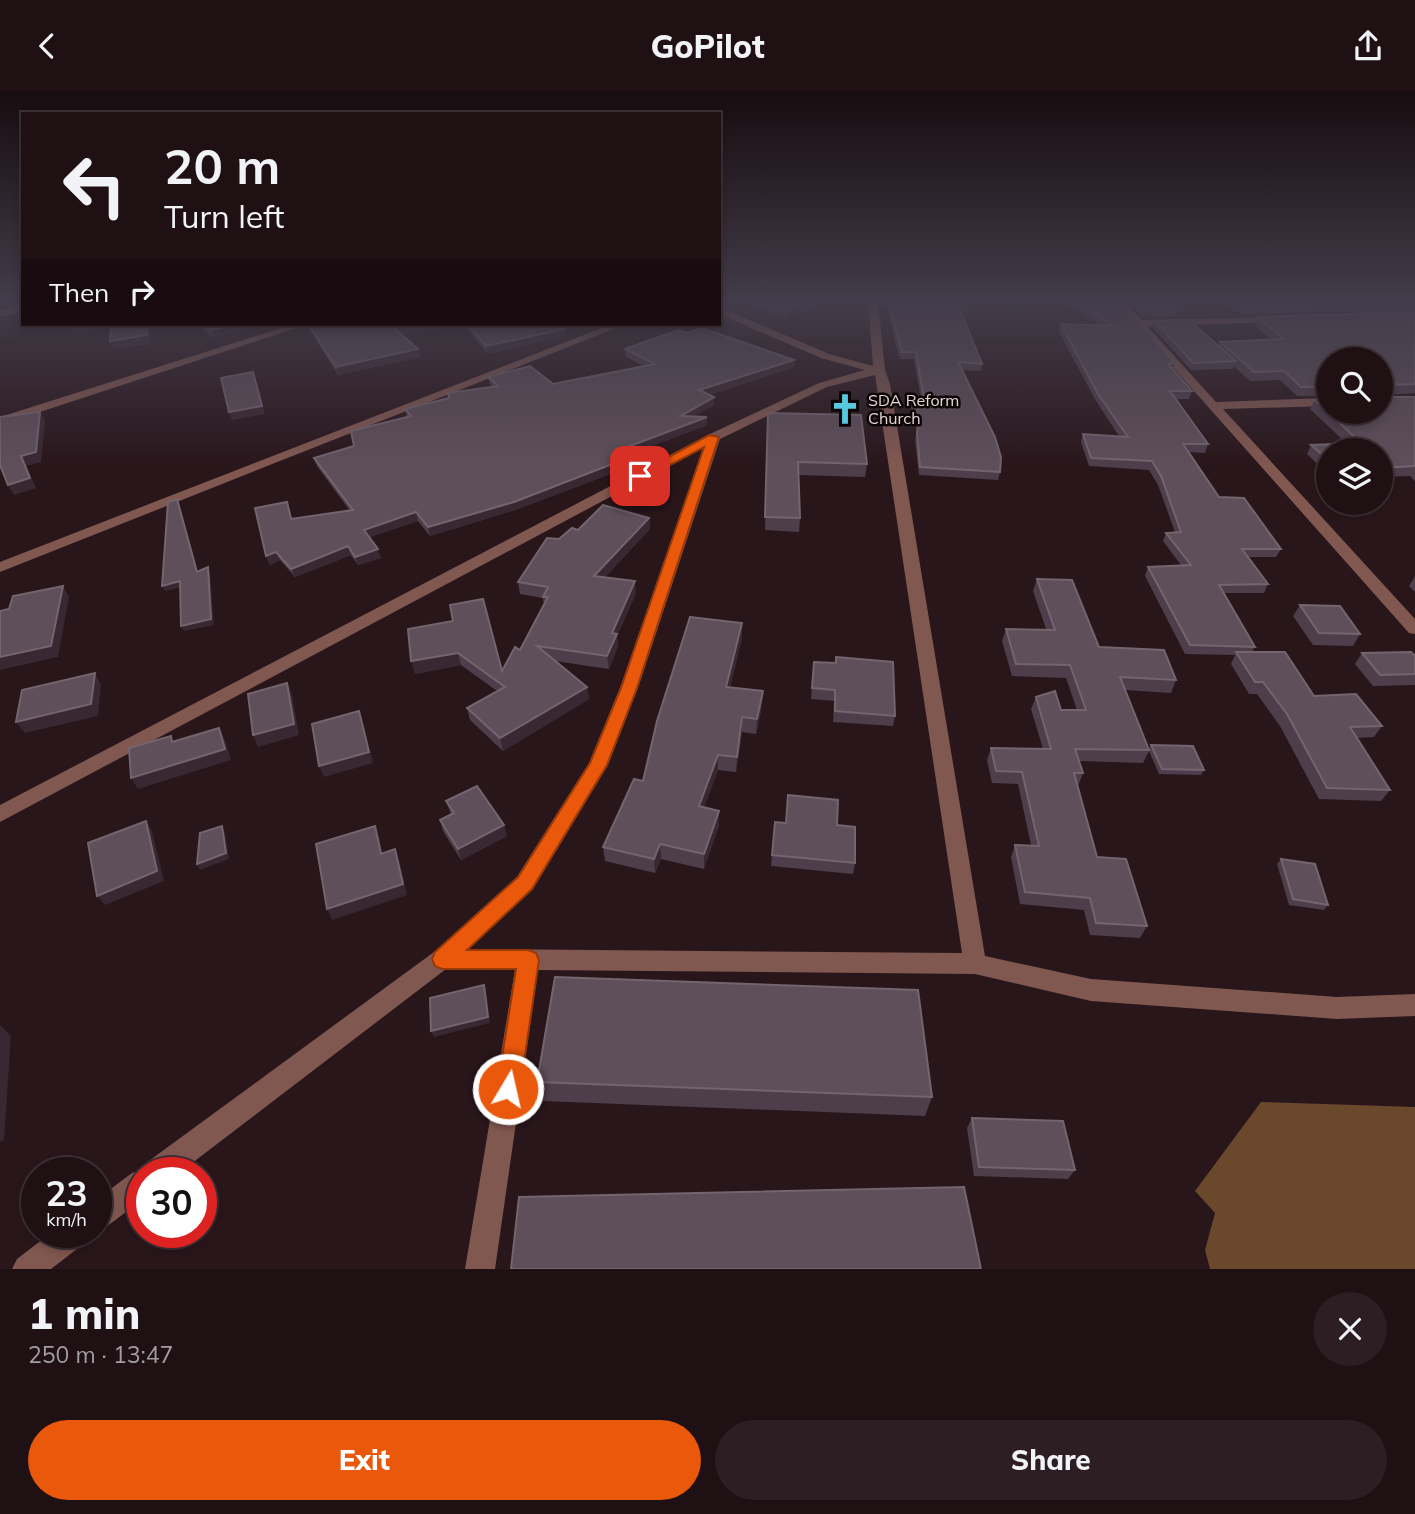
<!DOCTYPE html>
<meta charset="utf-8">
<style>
:root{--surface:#1f1014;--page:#2c1e22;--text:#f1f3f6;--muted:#a19da0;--line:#3c3034;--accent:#ea580c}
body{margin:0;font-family:Mulish,sans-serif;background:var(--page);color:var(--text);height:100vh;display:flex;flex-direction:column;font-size:26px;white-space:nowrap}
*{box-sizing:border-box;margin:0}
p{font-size:23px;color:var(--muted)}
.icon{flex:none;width:38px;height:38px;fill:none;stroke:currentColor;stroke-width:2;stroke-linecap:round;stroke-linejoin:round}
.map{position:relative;height:1178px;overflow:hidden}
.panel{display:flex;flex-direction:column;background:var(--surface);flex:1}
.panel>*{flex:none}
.top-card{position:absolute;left:21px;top:21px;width:700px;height:214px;border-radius:0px;box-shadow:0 4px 10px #0003,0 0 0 2px var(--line);background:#1f1014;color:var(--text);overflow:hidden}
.tools{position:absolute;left:1316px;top:256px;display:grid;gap:14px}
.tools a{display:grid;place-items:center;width:77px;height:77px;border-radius:50%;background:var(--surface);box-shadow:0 4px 10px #0003,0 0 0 2px var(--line);font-size:35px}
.speed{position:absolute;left:21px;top:1066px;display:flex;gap:14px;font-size:35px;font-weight:700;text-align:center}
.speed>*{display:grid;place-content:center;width:91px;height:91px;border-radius:50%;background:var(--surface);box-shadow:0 4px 10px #0003,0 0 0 2px var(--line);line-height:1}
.speed small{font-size:18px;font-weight:400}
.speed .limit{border:10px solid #d22;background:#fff;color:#111}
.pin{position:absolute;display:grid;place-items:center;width:60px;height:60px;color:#fff;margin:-30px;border-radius:14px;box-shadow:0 4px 10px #0006}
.me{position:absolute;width:77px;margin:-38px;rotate:9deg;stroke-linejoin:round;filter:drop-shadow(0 0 5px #0008)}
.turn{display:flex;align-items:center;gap:24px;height:147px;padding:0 28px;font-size:32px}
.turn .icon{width:91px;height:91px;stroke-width:2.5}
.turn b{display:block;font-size:49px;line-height:60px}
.then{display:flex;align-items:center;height:66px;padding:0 28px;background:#0003;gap:14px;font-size:26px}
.round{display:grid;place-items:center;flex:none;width:74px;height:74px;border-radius:37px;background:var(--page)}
.headline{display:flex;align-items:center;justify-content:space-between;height:119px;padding:0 28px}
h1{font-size:42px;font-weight:800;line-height:52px}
.primary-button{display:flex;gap:14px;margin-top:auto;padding:14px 28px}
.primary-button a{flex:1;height:80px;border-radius:42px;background:var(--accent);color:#fff;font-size:28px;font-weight:800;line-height:80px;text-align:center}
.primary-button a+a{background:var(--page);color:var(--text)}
header{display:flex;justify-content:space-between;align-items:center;height:91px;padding:0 28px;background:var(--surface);font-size:32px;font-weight:800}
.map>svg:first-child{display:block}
.forest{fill:#69482b}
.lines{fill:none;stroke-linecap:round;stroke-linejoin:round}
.minor{fill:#815850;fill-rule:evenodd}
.wall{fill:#4e3e4b}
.shaded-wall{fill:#392731}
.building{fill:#5e4f5a;stroke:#73646e;stroke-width:2}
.route{fill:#ea580c;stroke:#983908;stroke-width:2}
.labels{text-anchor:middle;stroke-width:5;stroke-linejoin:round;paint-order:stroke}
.far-poi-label{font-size:16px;fill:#e3d5d8;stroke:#0c0506;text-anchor:start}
</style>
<header><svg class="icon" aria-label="back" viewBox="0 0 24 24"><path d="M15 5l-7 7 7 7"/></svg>GoPilot<svg class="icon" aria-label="share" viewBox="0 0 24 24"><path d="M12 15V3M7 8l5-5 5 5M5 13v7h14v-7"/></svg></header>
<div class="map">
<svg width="1415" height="1178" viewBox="0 0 1415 1178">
<rect width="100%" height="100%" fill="#29161b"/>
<!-- forest -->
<path class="forest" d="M1261 1011 1415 1016V1178H1210L1205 1159 1215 1122 1195 1100Z"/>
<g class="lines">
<!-- minor -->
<g class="minor">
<path d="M868 211H878L885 279 890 293 985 865 1091 888 1337 906 1415 903V925L1337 928 1091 910 975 883 538 879 495 1178H465L515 879 446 878 179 1082H142V1109L106 1136 96 1140V1109L132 1082 144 1079 146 1072 434 861 517 786 589 672 620 597 704 356 0 731V714L710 343 819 292 865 279 821 267 719 223V216L829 263 873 275ZM875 284 962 862 469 858 533 798 608 674 638 597 720 348 827 296Z"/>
<path d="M1115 211H1125L1142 229 1284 226V230L1280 231 1147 235 1216 311 1328 307V315L1223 318 1415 528V543L1409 542Z"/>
<path d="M23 215V221L0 226V220Z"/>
<path d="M294 233H309L0 334V326Z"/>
<path d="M612 233H626L0 481V471Z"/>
<path d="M52 1141H90L86 1151 51 1178H12L17 1168Z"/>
</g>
</g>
<!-- wall -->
<g class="wall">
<path d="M743 211H825L786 228Z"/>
<path d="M886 211H971L970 213H957L982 273 981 280 961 279 1000 381 998 389 919 384 915 349 918 334 911 318 913 310 922 314 914 268H900L895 251Z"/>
<path d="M1065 211H1121L1175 272 1173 279 1192 300 1189 308H1175L1208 353 1205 362 1188 361 1219 406 1281 458 1276 466H1249L1268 493 1264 502H1224L1255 556 1252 561 1314 605 1382 635 1374 646 1357 647 1390 699 1381 710 1319 708 1280 635 1257 603H1249L1231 573 1235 564 1185 563 1145 485 1148 476 1181 474 1163 450 1166 442 1175 441 1158 394 1149 379 1089 375 1081 351 1083 343 1119 345 1096 310 1059 241 1061 233 1100 234Z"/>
<path d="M1128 211H1169L1177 218 1175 225 1143 226Z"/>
<path d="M1225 211H1415V219L1241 223Z"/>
<path d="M1415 221V302L1383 304 1386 306H1415V390L1410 385 1381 386V359H1328V383L1307 363 1311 354 1346 352 1310 318 1315 309 1381 320 1328 268V305H1297L1280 289 1250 290 1234 275 1233 278 1191 279 1153 237 1155 230 1218 255 1220 251 1271 249 1254 234 1257 226Z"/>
<path d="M196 233H266L213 247Z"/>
<path d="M307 233H559L565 238V245L488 263 464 234 401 243 418 258 420 266 338 284 308 236Z"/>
<path d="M686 242 794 269V276L709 304 714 306V314L694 325 707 334 630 363 634 374 515 419 430 445 418 430 370 446 381 467 358 474 351 464 295 486 280 469 270 474 266 465 290 419 292 428 350 420 317 375 314 367 354 355 407 326 405 318 448 307V302L492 296 490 293 488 286 553 293 645 276 626 266 625 258Z"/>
<path d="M768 322 867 373 865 386 799 384 800 427 799 441 765 439Z"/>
<path d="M649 427 650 438 605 486 636 502 617 545 618 555 609 578 555 570 587 596 589 608 503 660 470 629 467 617 497 600 461 574 415 583 408 538 502 580 520 559 544 514 543 507 520 503 518 491 559 448 578 439Z"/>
<path d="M1415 485V501L1409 495Z"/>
<path d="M1037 488 1099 556 1176 589 1171 602 1125 599 1149 659 1151 654 1204 679 1201 684 1159 683 1149 660 1143 672 1079 670 1083 682 1078 695H1077L1097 766 1147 835 1140 847 1090 844 1084 819 1020 813 1011 766 1015 754H1031L1018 693 992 692 987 669 991 657 1043 658 1031 618 1036 606 1061 619H1077L1066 587 1012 585 1002 550 1006 538H1046L1033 500Z"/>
<path d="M1300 514 1360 543 1353 555 1313 554 1293 525Z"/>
<path d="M742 547 730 596 763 600 762 615 756 643 742 641 736 681 718 679 704 716 719 734 704 778 661 768 655 782 605 770 603 756 643 690Z"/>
<path d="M1362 562 1415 565V594L1373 595 1355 573Z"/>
<path d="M836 566 895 625 893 635 833 631 834 610 811 608 814 571 835 572Z"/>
<path d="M446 710 504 734 507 745 461 769 443 740 440 729 451 723Z"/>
<path d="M775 731 786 732 855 772 853 783 771 775Z"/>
<path d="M1281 768 1328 814 1324 819 1289 814 1277 773Z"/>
<path d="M537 991 932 1006 925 1025 543 1010Z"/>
<path d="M972 1027 1075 1079 1068 1088 974 1085 967 1037Z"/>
</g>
<!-- shaded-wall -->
<g class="shaded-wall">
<path d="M807 211H825L786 228V220Z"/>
<path d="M81 233H116L75 243 71 235Z"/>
<path d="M147 233H151L150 253 114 258 110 250Z"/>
<path d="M235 233H266L213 247 211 239Z"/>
<path d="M418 233H463L464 234 395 244 393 236Z"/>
<path d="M565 238V245L488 263 486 255Z"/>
<path d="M418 258 420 266 338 284 336 276Z"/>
<path d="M794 269V276L699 307V299Z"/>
<path d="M253 281 265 323 232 329 229 321Z"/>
<path d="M714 306V314L681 333V325Z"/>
<path d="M40 321 45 330 41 371 26 375 36 397 14 404 8 394Z"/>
<path d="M707 326V334L623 366 622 358Z"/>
<path d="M633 365 634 374 515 419 430 445 428 436Z"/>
<path d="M177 408 179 413 199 487 197 481Z"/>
<path d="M416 421 418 430 367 447 364 439Z"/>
<path d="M649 427 650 438 595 497 594 485Z"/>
<path d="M348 455 351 464 295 486 291 478Z"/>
<path d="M378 458 381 467 358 474 355 466Z"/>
<path d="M276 461 280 469 270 474 266 465Z"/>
<path d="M208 476 210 482 214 534 184 540 181 535Z"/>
<path d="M180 490 183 496 165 500 162 495Z"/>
<path d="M635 490 636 502 617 545 618 555 609 578 607 565 612 542Z"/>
<path d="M63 495 69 506 58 566 0 579V566Z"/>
<path d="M742 532V547L726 611V596Z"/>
<path d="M458 562 461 574 415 583 411 570Z"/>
<path d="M95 582 101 594 98 625 25 642 16 631Z"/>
<path d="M287 592 292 603 299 644 258 656 253 644Z"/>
<path d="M587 596 589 608 503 660 500 647Z"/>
<path d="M763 600 762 615 756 643 757 628Z"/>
<path d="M359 620 363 631 373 672 324 686 319 675Z"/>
<path d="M742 626V641L736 681 737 666Z"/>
<path d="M219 637 225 649 231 669 138 698 131 687Z"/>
<path d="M718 664V679L699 730V715Z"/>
<path d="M719 720V734L704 778V763Z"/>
<path d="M146 730 152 740 164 790 105 814 97 805Z"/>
<path d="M504 734 507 745 461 769 458 758Z"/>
<path d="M222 735 225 741 229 768 200 779 197 773Z"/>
<path d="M375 735 379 746 385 774 381 763Z"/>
<path d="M660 753 661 768 655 782 654 768Z"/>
<path d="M395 758 399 769 407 804 332 829 327 818Z"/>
<path d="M484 894 486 899 490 932 434 946 431 940Z"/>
<path d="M0 934 11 945 4 1049 0 1051Z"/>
</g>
<!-- building -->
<g class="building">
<path d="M763 211H807L786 220Z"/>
<path d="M888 211H957L982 273 958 271 995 346 1001 366 1000 381 920 376 917 341 919 327 913 310 925 315 916 261H902Z"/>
<path d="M1077 211H1121L1175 272 1168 273 1192 300H1170L1208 353H1183L1219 406 1244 407 1281 458H1242L1268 493 1219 494 1255 556 1190 554 1148 476 1191 474 1166 442 1181 441 1161 385 1152 370 1091 367 1083 343 1128 346 1098 303 1061 233 1113 235Z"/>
<path d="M1137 211H1169L1177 218 1145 219Z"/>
<path d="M1239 211H1415L1244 215Z"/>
<path d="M1415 221V293L1384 294 1383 304 1386 306H1415V375L1381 377V359H1328V369L1311 354 1361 352 1315 309 1328 308V320H1381V268H1328V296H1301L1284 280 1254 281 1220 251 1284 248 1257 226Z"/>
<path d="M1189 229 1236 270 1193 272 1155 230Z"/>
<path d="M111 233H147V244L110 250Z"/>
<path d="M202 233H235L211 239Z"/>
<path d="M308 233H418L393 236 418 258 336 276Z"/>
<path d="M467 233H559L565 238 486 255Z"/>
<path d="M702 237 794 269 699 299 714 306 681 325 707 326 622 358 633 365 514 411 428 436 416 421 364 439 378 458 355 466 348 455 291 478 276 461 266 465 255 417 287 411 291 428 353 419 314 367 354 355 351 340 411 325 405 318 449 307 448 302 498 295 488 286 530 275 553 293 655 273 625 258 678 239 686 242Z"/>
<path d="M253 281 262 315 229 321 221 287Z"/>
<path d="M40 321 36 361 21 365 30 387 8 394 0 374V326Z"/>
<path d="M768 322 861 324 867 373 798 371 800 427 765 426Z"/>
<path d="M177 408 197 481 208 476 211 528 181 535 180 490 162 495 168 411Z"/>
<path d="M603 414 649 427 594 485 635 490 612 542 617 543 607 565 537 555 587 596 500 647 467 617 505 596 458 562 411 570 408 538 453 530 450 514 483 508 502 580 515 556 520 559 548 506H543L548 496 518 491 547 447 559 448 572 437 578 439Z"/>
<path d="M1037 488 1072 489 1099 556 1164 559 1176 589 1120 586 1149 659 1075 658 1083 682H1074L1097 766 1126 768 1147 835 1096 832 1090 807 1025 801 1015 754 1039 755 1022 681 996 680 991 657 1051 658 1036 606 1055 600 1061 619H1086L1070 574 1016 573 1006 538 1055 539Z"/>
<path d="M63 495 51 555 0 566V520L9 518 13 505Z"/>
<path d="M1300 514 1340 515 1360 543 1319 542Z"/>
<path d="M690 526 742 532 726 596 763 600 757 628 742 626 737 666 718 664 699 715 719 720 704 763 660 753 654 768 603 756 634 688 643 690 657 630Z"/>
<path d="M1236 561H1285L1314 605 1356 603 1382 635 1350 636 1390 699 1327 697 1287 623 1263 591H1255Z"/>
<path d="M1411 561 1415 565V583L1380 584 1362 562Z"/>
<path d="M836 566 893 571 895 625 835 620V599L812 597 814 571 836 572Z"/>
<path d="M95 582 91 613 16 631 22 599Z"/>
<path d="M287 592 294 633 253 644 248 603Z"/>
<path d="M359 620 369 661 319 675 312 633Z"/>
<path d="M219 637 225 658 131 687 129 657 171 645 172 651Z"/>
<path d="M1151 654 1193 655 1204 679 1162 678Z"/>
<path d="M477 695 504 734 458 758 440 729 454 722 446 710Z"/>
<path d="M788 704 838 709 837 734 855 736V772L772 764 775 731 786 732Z"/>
<path d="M146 730 157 780 97 805 88 752Z"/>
<path d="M222 735 226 762 197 773 200 742Z"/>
<path d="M375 735 381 763 395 758 403 793 327 818 316 753Z"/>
<path d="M1281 768 1315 773 1328 814 1293 808Z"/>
<path d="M555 886 918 899 932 1006 537 991Z"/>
<path d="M484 894 488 926 431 940 430 907Z"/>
<path d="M972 1027 1063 1030 1075 1079 979 1076Z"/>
<path d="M964 1096 981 1178H511L519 1106Z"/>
</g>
<!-- sky -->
<linearGradient id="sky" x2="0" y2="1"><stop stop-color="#170c0f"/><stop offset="0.56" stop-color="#433c4a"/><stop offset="1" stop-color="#433c4a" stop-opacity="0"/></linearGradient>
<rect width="1415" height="376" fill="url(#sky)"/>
<!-- route -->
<path class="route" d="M709 344 719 346 637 597 607 674 532 798 467 859H528L536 862 539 869 520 998 517 1006 508 1009 500 1006 497 998 516 878H442L435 875 432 868 435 861 518 786 590 672 621 597 704 356 644 388 634 385Z"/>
<!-- icons -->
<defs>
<symbol id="church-bare" viewBox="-9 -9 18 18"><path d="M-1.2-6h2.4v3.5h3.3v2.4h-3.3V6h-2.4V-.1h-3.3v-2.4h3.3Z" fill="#56c9e1" stroke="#0c0506" stroke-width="2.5" paint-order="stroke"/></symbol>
</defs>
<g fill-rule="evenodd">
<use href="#church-bare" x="823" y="296" width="44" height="44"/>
</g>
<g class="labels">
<!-- far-poi labels -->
<g class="far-poi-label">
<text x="868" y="315">SDA Reform<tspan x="868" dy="18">Church</tspan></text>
</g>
</g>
</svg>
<div class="tools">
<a><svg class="icon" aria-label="search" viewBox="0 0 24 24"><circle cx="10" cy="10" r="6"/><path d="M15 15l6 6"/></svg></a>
<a><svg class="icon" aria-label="layers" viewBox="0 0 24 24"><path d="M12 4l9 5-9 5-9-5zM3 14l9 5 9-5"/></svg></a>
</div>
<div class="speed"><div>23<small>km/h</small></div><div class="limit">30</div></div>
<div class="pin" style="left:640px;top:385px;background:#d93025"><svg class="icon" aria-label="arrive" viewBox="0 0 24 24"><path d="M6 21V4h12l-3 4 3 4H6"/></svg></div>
<svg class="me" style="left:508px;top:998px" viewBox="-20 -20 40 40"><circle r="17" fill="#ea580c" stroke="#fff" stroke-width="3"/><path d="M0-11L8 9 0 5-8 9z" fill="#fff"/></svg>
<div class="top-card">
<div class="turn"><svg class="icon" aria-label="left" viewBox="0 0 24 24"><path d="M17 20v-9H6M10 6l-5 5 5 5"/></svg><div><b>20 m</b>Turn left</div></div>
<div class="then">Then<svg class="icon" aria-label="right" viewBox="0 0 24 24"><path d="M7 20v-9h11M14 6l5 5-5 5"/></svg></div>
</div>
</div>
<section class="panel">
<div class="headline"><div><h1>1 min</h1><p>250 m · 13:47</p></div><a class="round"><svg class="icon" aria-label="close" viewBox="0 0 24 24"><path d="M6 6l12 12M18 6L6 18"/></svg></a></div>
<div class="primary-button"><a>Exit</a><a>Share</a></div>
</section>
